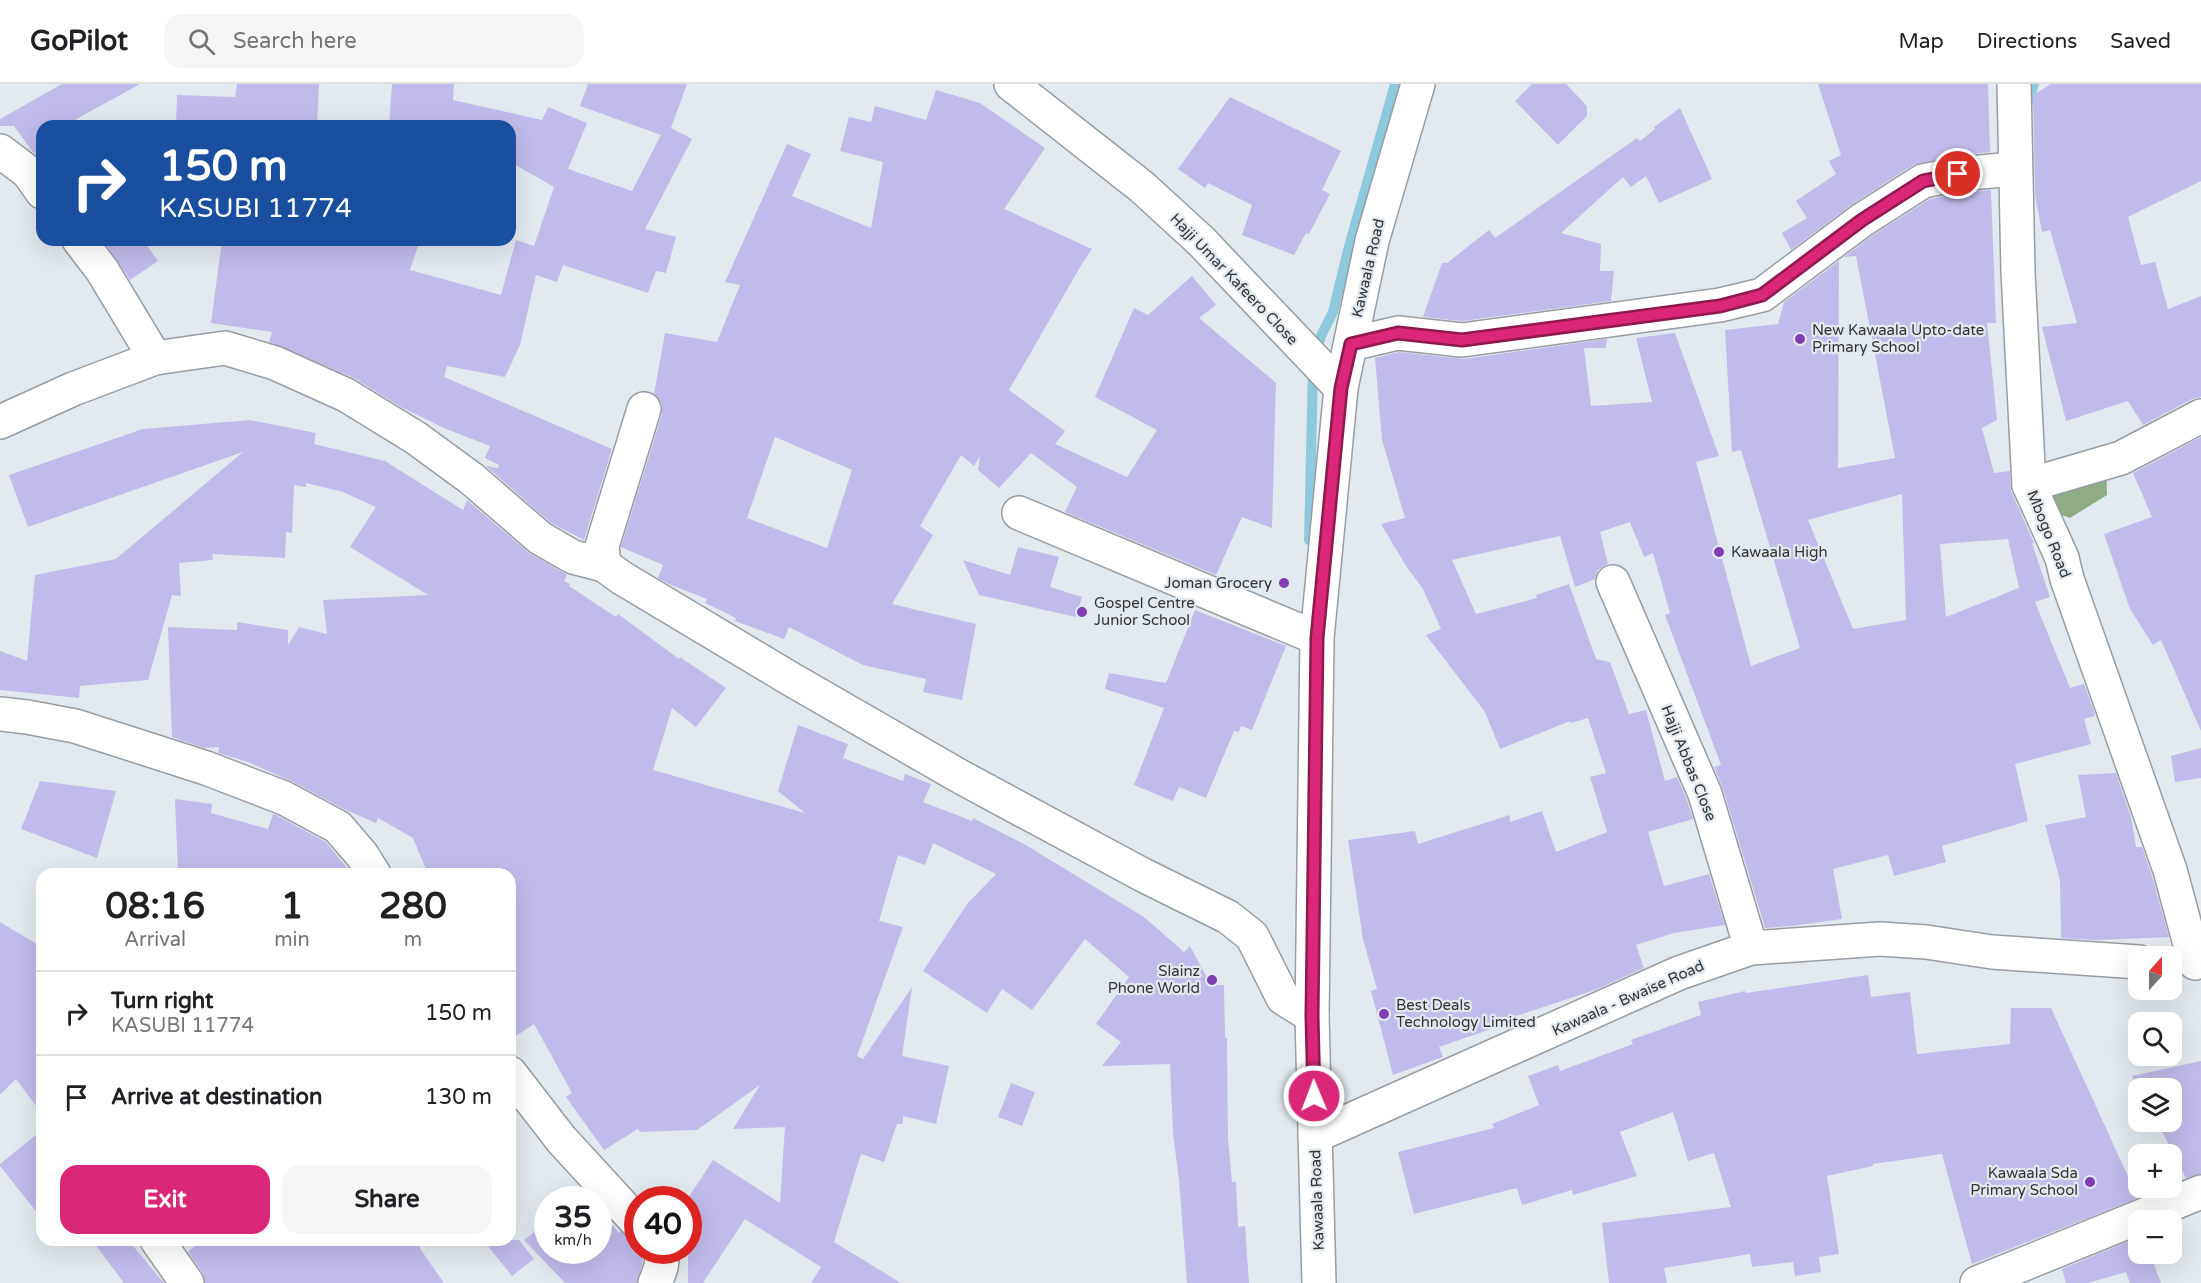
<!DOCTYPE html>
<meta charset="utf-8">
<style>
:root{--surface:#fff;--page:#f6f6f6;--text:#202124;--muted:#757577;--line:#e0e0e0;--accent:#db2777}
body{margin:0;font-family:"Varela Round",sans-serif;background:var(--page);color:var(--text);height:100vh;display:flex;flex-direction:column;font-size:22px;white-space:nowrap}
*{box-sizing:border-box;margin:0}
p{font-size:20px;color:var(--muted)}
.icon{flex:none;width:33px;height:33px;fill:none;stroke:currentColor;stroke-width:2;stroke-linecap:round;stroke-linejoin:round}
.map{position:relative;flex:1;overflow:hidden}
.sheet{position:absolute;left:36px;top:784px;width:480px;height:378px;display:flex;flex-direction:column;background:var(--surface);border-radius:18px;box-shadow:0 6px 24px #0002}
.sheet>*{flex:none}
.hud{position:absolute;left:36px;top:36px;width:480px;height:126px;border-radius:18px;box-shadow:0 6px 24px #0002;background:#1a4fa0;color:#fff;overflow:hidden}
.needle{width:39px;rotate:21deg}
.controls{position:absolute;left:2128px;top:862px;display:grid;gap:12px}
.controls a{display:grid;place-items:center;width:54px;height:54px;border-radius:12px;background:var(--surface);box-shadow:0 6px 24px #0002;font-size:30px}
.speed{position:absolute;left:534px;top:1102px;display:flex;gap:12px;font-size:30px;font-weight:700;text-align:center}
.speed>*{display:grid;place-content:center;width:78px;height:78px;border-radius:50%;background:var(--surface);box-shadow:0 6px 24px #0002;line-height:1}
.speed small{font-size:15px;font-weight:400}
.speed .limit{border:9px solid #d22;background:#fff;color:#111}
.pin{position:absolute;display:grid;place-items:center;width:51px;height:51px;color:#fff;margin:-26px;border:3px solid #fff;border-radius:50%;box-shadow:0 2px 6px #0007}
.me{position:absolute;width:66px;margin:-33px;rotate:359deg;stroke-linejoin:round;filter:drop-shadow(0 0 4px #0008)}
.turn{display:flex;align-items:center;gap:21px;height:126px;padding:0 24px;font-size:27px}
.turn .icon{width:78px;height:78px;stroke-width:2.5}
.turn b{display:block;font-size:42px;line-height:51px}
.eta{display:flex;justify-content:space-evenly;align-items:center;height:102px;text-align:center}
.eta b{font-size:36px;font-weight:700;line-height:42px}
.action{display:flex;gap:12px;margin-top:auto;padding:12px 24px}
.action a{flex:1;height:69px;border-radius:18px;background:var(--accent);color:#fff;font-size:24px;font-weight:700;line-height:69px;text-align:center}
.action a+a{background:var(--page);color:var(--text)}
ul{padding:0;list-style:none}
li{display:flex;align-items:center;gap:18px;height:84px;padding:0 24px;border-top:2px solid var(--line)}
li div{flex:1}
li b{display:block;font-size:22px}
li em{font-style:normal}
header{display:flex;align-items:center;gap:36px;box-sizing:border-box;height:84px;padding:0 30px;background:var(--surface);border-bottom:2px solid var(--line)}
header strong{font-size:28px}
nav{display:flex;gap:33px;margin-inline-start:auto;font-size:21px}
.search{width:420px;height:54px;background:var(--page);display:flex;align-items:center;gap:15px;box-sizing:border-box;padding:0 21px;border-radius:18px;color:var(--muted);font-size:22px}
.map>svg:first-child{display:block}
.forest{fill:#8fad84}
.lines{fill:none;stroke-linecap:round;stroke-linejoin:round}
.stream{stroke:#8ec9dd;stroke-width:10}
.building{fill:#c1bbeb;fill-rule:evenodd}
.minor-casing{stroke:#979da2;stroke-width:36}
.minor{stroke:#fff;stroke-width:33}
.route-casing{stroke:#8e194d;stroke-width:15}
.route{stroke:#db2777;stroke-width:10}
.poi-dot{fill:#7f3eb2;stroke:#e3eaef;stroke-width:2}
.labels{text-anchor:middle;stroke-width:4.5;stroke-linejoin:round;paint-order:stroke}
.street-label{font-size:15px;fill:#323436;stroke:#e3eaef}
.poi-label{font-size:15px;fill:#323436;stroke:#e3eaef;text-anchor:start}
</style>
<header>
<strong>GoPilot</strong>
<div class="search"><svg class="icon" aria-label="search" viewBox="0 0 24 24"><circle cx="10" cy="10" r="6"/><path d="M15 15l6 6"/></svg>Search here</div>
<nav><a>Map</a><a>Directions</a><a>Saved</a></nav>
</header>
<div class="map">
<svg width="2201" height="1199" viewBox="0 0 2201 1199">
<rect width="100%" height="100%" fill="#e3eaef"/>
<!-- forest -->
<path class="forest" d="M2106 378 2107 411 2070 434 2056 429 2051 398Z"/>
<g class="lines">
<!-- stream -->
<g class="stream">
<path d="M2027 22 2034 0"/>
<path d="M1316 270 1321 252 1333 228 1348 166 1395 0"/>
<path d="M1309 456 1313 285"/>
</g>
</g>
<!-- building -->
<g class="building">
<path d="M62 0H140L64 42H42V76L32 67 14 42H0V35Z"/>
<path d="M237 0H319L317 42H176L177 11 235 13Z"/>
<path d="M392 0H454L453 16 542 36 548 23 587 39 568 85 632 107 661 51 580 22 588 0H687L671 44 692 55 645 145 676 153 666 189 656 187 648 209 563 181 557 198 536 191 520 261 505 293 447 282 444 293 612 365 584 456 551 439 486 382 498 384 499 381 485 374 490 362 444 344 401 323 354 294 269 258 272 248 211 239 222 156H420L410 186 501 211 516 156 534 162 554 103 510 78V42H389Z"/>
<path d="M1532 0H1566L1587 22V32L1558 61 1515 17Z"/>
<path d="M1818 0H1988L1990 68 1954 72 1913 81 1851 121 1791 166 1782 149 1807 134 1796 117 1836 90 1829 77 1841 71Z"/>
<path d="M2051 0H2201V97L2128 133 2141 181 2155 178 2168 225 2201 212V313L2192 315 2143 341 2128 317 2066 337 2042 243 2077 239 2050 146 2042 148 2035 111 2033 11Z"/>
<path d="M936 6 980 19 1045 64 1004 125 1092 165 1083 178 1009 306 1065 347 1055 360 1127 393 1157 346 1095 313 1134 224 1148 231 1192 192 1216 221 1199 234 1276 299 1272 444 1242 433 1216 491 1065 428 1077 403 1031 369 999 404 978 386 980 372 974 382 961 371 920 442 933 451 892 520 976 540 962 616 923 608 926 595 863 581 789 543 784 555 735 537 736 534 705 519 707 515 671 501 658 494 663 481 621 463 662 330V320L654 310 665 249 717 258 740 201 725 198 787 60 811 70 792 112 871 144 883 78 840 67 849 33 871 38 875 22 926 36ZM775 353 852 386 827 464 747 434Z"/>
<path d="M1230 13 1341 67 1322 106 1330 110 1309 150 1306 149 1294 171 1242 151 1252 121 1208 99 1205 104 1178 85Z"/>
<path d="M1680 24 1712 95 1659 119 1646 92 1631 103 1623 93 1561 149 1601 160 1600 187H1614L1611 217 1462 237 1423 233 1442 179H1447L1489 146 1495 154 1637 54 1640 57 1655 45 1654 43Z"/>
<path d="M1991 106 1996 239H1987L1997 336 1982 344 1994 389 2010 387 2011 407 2034 459H2032L2050 513 2035 518 2070 604 2084 600 2095 630V632L2084 635 2091 660 2015 680 2028 737 1942 762 1946 778 1894 792 1888 771 1833 785 1842 835 1793 842 1765 844 1723 705 1714 683 1721 681 1665 531 1670 529 1653 469 1644 473 1630 438 1600 448 1608 480 1598 486 1595 495 1575 503 1560 452 1452 476 1476 530 1537 514 1536 511 1569 500 1596 575 1610 578 1629 630 1646 626 1665 697 1677 693 1687 716 1693 735 1648 748 1664 802 1709 790 1725 841 1674 849 1636 861 1644 884 1595 906 1507 935 1508 939 1439 963 1443 973 1393 991 1371 907 1377 905 1363 855 1348 756 1415 747 1418 760 1510 731V738L1542 727 1556 768 1607 748 1590 693 1606 689 1588 634 1571 639 1570 637 1500 665 1485 628 1426 551 1441 545 1423 505 1406 482 1381 440 1405 434 1382 356 1375 274 1399 268 1464 275 1607 255 1606 264H1584L1591 322 1652 318 1636 254 1675 249 1719 372 1696 378 1751 582 1800 564 1741 366 1732 368 1725 246 1778 240 1784 218 1839 177 1838 384 1895 374 1856 172 1844 173 1873 151 1930 115 1961 109ZM1902 410 1906 536 1853 545 1808 436ZM2008 455 2019 504 1946 533 1940 460Z"/>
<path d="M103 156H143L158 177 130 196Z"/>
<path d="M250 336 316 349 314 360 385 377 463 426 467 416 528 468 567 491 564 497 570 500 569 502 616 533 618 530 679 575 680 573 726 604 696 643 672 624 653 686 805 729 778 707 798 641 848 660 843 674 903 697 905 690 931 700 923 718 972 737 973 734 1024 760 1144 833 1184 868 1190 862 1211 901H1224L1225 954H1227L1228 1055 1232 1098H1236L1238 1143 1245 1142 1249 1199H1187L1179 1096 1173 1049 1170 980 1102 982 1121 958 1096 940 1129 893 1085 855 1032 926 1002 905 987 929 923 887 967 820 996 790 933 759 925 781 898 771 879 837 903 843 857 972 863 975 912 903 902 972 949 982 936 1040 903 1032V1040H897L884 1078 861 1070 834 1158 901 1199H811L821 1183 745 1135 703 1199H688V1114L713 1076 780 1119 785 1043 733 1045 760 1001 697 1046 640 1048 638 1045 604 1066 566 1013 572 1009 534 940 510 956V790H428L413 754 378 734 376 739 344 725 291 697 248 678 218 669 219 663 204 664 172 653 168 543 237 546V538L288 546V561L299 543 327 550 323 516 428 511 350 463 376 423 343 408 306 399V403L294 401 292 449 286 448 285 474 212 470 213 476 179 479 181 512 172 511 148 596 80 602 79 614 0 606V567L27 577 35 491 116 475 243 368 28 443 9 391 143 345Z"/>
<path d="M2201 353V647L2161 556 2153 561 2130 525 2104 450 2152 433 2133 389Z"/>
<path d="M1018 463 1059 473 1050 503 1082 513 1076 533 979 511 963 476 1010 491Z"/>
<path d="M1195 526 1286 562 1252 646 1241 642 1239 648 1234 647 1206 714 1179 703 1173 717 1134 701 1164 624 1105 605 1109 589 1166 599Z"/>
<path d="M2201 664V694L2175 698 2171 672Z"/>
<path d="M2116 689 2131 733 2136 763H2142L2152 792 2169 853 2096 856 2061 854 2060 796 2045 741 2086 733 2078 691Z"/>
<path d="M40 697 116 707 97 774 21 745Z"/>
<path d="M175 715 212 720 211 729 268 745 273 730 276 731 326 758 352 790H178Z"/>
<path d="M0 838 42 863V1030L16 995 0 1011Z"/>
<path d="M1868 891 1871 913 1910 908 1917 970 2010 960 2011 924H2051L2138 1114 1972 1180 1942 1070 1873 1080V1082L1827 1092 1839 1170 1819 1173 1821 1188 1795 1192 1793 1178 1752 1183 1750 1170 1664 1184 1667 1199H1609L1602 1139 1731 1123 1714 1069 1688 1077 1673 1028 1620 1048 1637 1092 1573 1111 1572 1106 1522 1121 1517 1104 1414 1130 1398 1068 1494 1044 1492 1040 1539 1021 1528 992 1558 981 1560 987 1633 960 1631 956 1701 931 1698 918 1745 907 1746 909Z"/>
<path d="M2201 977V1090L2186 1094 2157 1038H2172V1005H2139L2132 992Z"/>
<path d="M1011 999 1035 1008 1022 1042 998 1033Z"/>
<path d="M42 1046V1135L0 1082V1080Z"/>
<path d="M598 1124 619 1149 620 1147 633 1157 638 1162V1167H642L643 1177 637 1199H565L524 1156 548 1138V1167H598Z"/>
<path d="M2139 1153V1170H2150L2161 1199H2130L2126 1188 2088 1199H2066L2062 1185Z"/>
<path d="M92 1156H128L164 1199H124Z"/>
<path d="M202 1156H417L421 1166 444 1199H205L202 1188 188 1168Z"/>
<path d="M483 1156H519L534 1175 512 1192Z"/>
</g>
<g class="lines">
<defs>
<g id="minor">
<path d="M1011 0 1142 103 1201 157 1341 304"/>
<path d="M2014 0 2018 188 2029 401 2062 474 2067 495 2170 786 2195 879"/>
<path d="M0 67 28 88 42 108"/>
<path d="M79 156 102 186 155 274"/>
<path d="M1351 260 1398 249 1462 256 1720 221 1762 211 1862 136 1923 97 1958 90 2014 85"/>
<path d="M644 325 602 462 604 481 622 494 789 594 961 693 1143 791 1228 833 1252 852 1283 914 1312 932"/>
<path d="M0 338 73 305 155 274 225 264 275 279 346 311 416 354 472 395 540 454 573 473 604 481"/>
<path d="M2029 401 2121 374 2201 332"/>
<path d="M1019 429 1317 554"/>
<path d="M1613 498 1705 710 1751 864"/>
<path d="M0 630 27 633 75 642 206 684 284 714 338 743 362 771 374 790"/>
<path d="M510 989 561 1055 638 1139"/>
<path d="M1315 1052 1679 889 1751 864 1880 855 1926 858 1992 868 2139 878"/>
<path d="M157 1156 187 1199"/>
<path d="M655 1199C659 1189 665 1178 660 1167"/>
<path d="M1319 1199 1312 932 1317 554 1341 304 1372 157 1418 0"/>
<path d="M1977 1199 2201 1108"/>
</g>
</defs>
<!-- minor casing -->
<use href="#minor" class="minor-casing"/>
<!-- minor -->
<use href="#minor" class="minor"/>
</g>
<g class="lines">
<defs>
<path id="route" d="M1314 1012 1312 932 1317 554 1341 304 1351 260 1398 249 1462 256 1720 222 1762 211 1862 136 1923 97 1958 90"/>
</defs>
<!-- route casing -->
<use href="#route" class="route-casing"/>
<!-- route -->
<use href="#route" class="route"/>
</g>
<!-- markers -->
<g class="poi-dot">
<circle cx="1800" cy="255" r="6"/>
<circle cx="1719" cy="468" r="6"/>
<circle cx="1284" cy="499" r="6"/>
<circle cx="1082" cy="528" r="6"/>
<circle cx="1212" cy="896" r="6"/>
<circle cx="1384" cy="930" r="6"/>
<circle cx="2090" cy="1098" r="6"/>
</g>
<g class="labels">
<!-- street labels -->
<g class="street-label">
<text transform="translate(1368 184) rotate(-77)" y="5">Kawaala Road</text>
<text transform="translate(1234 195) rotate(46)" y="5">Hajji Umar Kafeero Close</text>
<text transform="translate(2049 450) rotate(68)" y="5">Mbogo Road</text>
<text transform="translate(1689 679) rotate(68)" y="5">Hajji Abbas Close</text>
<text transform="translate(1628 914) rotate(-24)" y="5">Kawaala - Bwaise Road</text>
<text transform="translate(1317 1116) rotate(-92)" y="5">Kawaala Road</text>
</g>
<!-- poi labels -->
<g class="poi-label">
<text x="1812" y="251">New Kawaala Upto-date<tspan x="1812" dy="17">Primary School</tspan></text>
<text x="1731" y="473">Kawaala High</text>
<text x="1272" y="504" text-anchor="end">Joman Grocery</text>
<text x="1094" y="524">Gospel Centre<tspan x="1094" dy="17">Junior School</tspan></text>
<text x="1200" y="892" text-anchor="end">Slainz<tspan x="1200" dy="17">Phone World</tspan></text>
<text x="1396" y="926">Best Deals<tspan x="1396" dy="17">Technology Limited</tspan></text>
<text x="2078" y="1094" text-anchor="end">Kawaala Sda<tspan x="2078" dy="17">Primary School</tspan></text>
</g>
</g>
</svg>
<div class="controls">
<a><svg class="needle" viewBox="-14 -14 28 28"><path d="M0-13l5 13h-10z" fill="#e53935"/><path d="M0 13l5-13h-10z" fill="#757577"/></svg></a>
<a><svg class="icon" aria-label="search" viewBox="0 0 24 24"><circle cx="10" cy="10" r="6"/><path d="M15 15l6 6"/></svg></a>
<a><svg class="icon" aria-label="layers" viewBox="0 0 24 24"><path d="M12 4l9 5-9 5-9-5zM3 14l9 5 9-5"/></svg></a>
<a>+</a>
<a>−</a>
</div>
<div class="speed"><div>35<small>km/h</small></div><div class="limit">40</div></div>
<div class="pin" style="left:1958px;top:90px;background:#d93025"><svg class="icon" aria-label="arrive" viewBox="0 0 24 24"><path d="M6 21V4h12l-3 4 3 4H6"/></svg></div>
<svg class="me" style="left:1314px;top:1012px" viewBox="-20 -20 40 40"><circle r="17" fill="#db2777" stroke="#fff" stroke-width="3"/><path d="M0-11L8 9 0 5-8 9z" fill="#fff"/></svg>
<div class="hud">
<div class="turn"><svg class="icon" aria-label="right" viewBox="0 0 24 24"><path d="M7 20v-9h11M14 6l5 5-5 5"/></svg><div><b>150 m</b>KASUBI 11774</div></div>
</div>
<section class="sheet">
<div class="eta">
<div><b>08:16</b><p>Arrival</p></div>
<div><b>1</b><p>min</p></div>
<div><b>280</b><p>m</p></div>
</div>
<ul>
<li><svg class="icon" aria-label="right" viewBox="0 0 24 24"><path d="M7 20v-9h11M14 6l5 5-5 5"/></svg><div><b>Turn right</b><p>KASUBI 11774</p></div><em>150 m</em></li>
<li><svg class="icon" aria-label="arrive" viewBox="0 0 24 24"><path d="M6 21V4h12l-3 4 3 4H6"/></svg><div><b>Arrive at destination</b></div><em>130 m</em></li>
</ul>
<div class="action"><a>Exit</a><a>Share</a></div>
</section>
</div>
